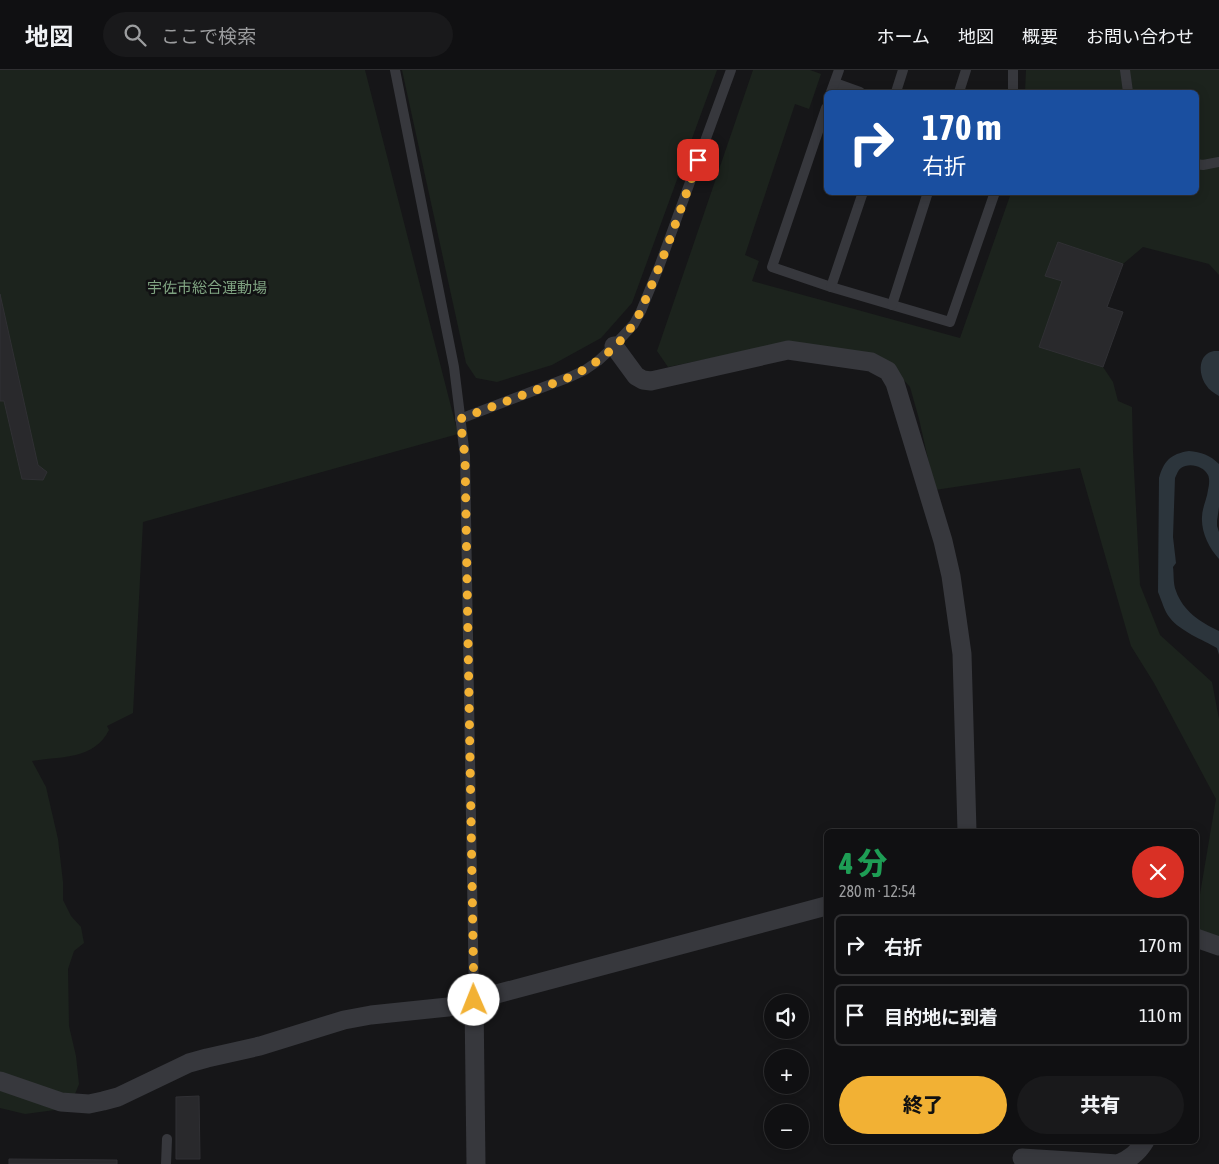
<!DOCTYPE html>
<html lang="ja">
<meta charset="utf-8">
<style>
:root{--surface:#101012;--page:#19191b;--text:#f1f3f6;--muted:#9c9d9f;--line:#303032;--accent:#f2b134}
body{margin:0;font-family:"Asap Condensed","Noto Sans JP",sans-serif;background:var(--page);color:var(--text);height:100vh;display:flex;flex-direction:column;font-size:19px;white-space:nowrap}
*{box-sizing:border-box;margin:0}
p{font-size:16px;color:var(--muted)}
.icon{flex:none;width:28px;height:28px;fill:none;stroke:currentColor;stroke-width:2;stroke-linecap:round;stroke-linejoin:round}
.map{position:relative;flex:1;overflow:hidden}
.drawer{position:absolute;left:824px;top:759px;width:375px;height:315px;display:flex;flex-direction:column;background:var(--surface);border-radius:8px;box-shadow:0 2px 12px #0003,0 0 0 1px var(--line)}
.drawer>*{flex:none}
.top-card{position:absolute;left:824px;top:20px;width:375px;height:105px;border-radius:8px;box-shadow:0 2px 12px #0003,0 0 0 1px var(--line);background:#1a4fa0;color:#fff;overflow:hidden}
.buttons{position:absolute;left:764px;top:924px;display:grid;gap:10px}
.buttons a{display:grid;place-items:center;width:45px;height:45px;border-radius:50%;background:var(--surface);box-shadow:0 2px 12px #0003,0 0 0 1px var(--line);font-size:25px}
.pin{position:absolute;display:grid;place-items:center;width:42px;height:42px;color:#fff;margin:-21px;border-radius:10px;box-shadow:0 2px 8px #0006}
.me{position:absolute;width:55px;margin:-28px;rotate:359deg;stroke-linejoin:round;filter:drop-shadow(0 0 4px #0008)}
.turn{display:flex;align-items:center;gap:18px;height:105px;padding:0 15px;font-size:22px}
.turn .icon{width:65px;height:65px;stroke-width:2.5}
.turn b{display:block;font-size:35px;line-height:42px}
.round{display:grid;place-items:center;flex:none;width:52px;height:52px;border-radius:26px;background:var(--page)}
.summary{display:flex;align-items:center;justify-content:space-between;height:85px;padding:0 15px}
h1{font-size:30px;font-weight:800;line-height:38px;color:#1e9e55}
.action{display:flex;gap:10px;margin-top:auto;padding:10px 15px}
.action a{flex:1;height:58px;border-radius:30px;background:var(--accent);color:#111;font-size:20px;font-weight:800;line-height:58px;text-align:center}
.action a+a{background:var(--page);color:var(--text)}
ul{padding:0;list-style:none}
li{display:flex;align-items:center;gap:15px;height:62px;margin:0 10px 8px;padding:0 5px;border:2px solid var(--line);border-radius:8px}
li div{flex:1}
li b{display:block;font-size:19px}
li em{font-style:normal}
header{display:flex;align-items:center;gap:30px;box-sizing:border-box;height:70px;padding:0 25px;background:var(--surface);border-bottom:1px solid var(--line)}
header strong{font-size:24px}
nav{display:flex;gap:28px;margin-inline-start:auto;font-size:18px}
.search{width:350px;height:45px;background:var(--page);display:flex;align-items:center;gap:12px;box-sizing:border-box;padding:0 18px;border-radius:28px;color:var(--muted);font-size:19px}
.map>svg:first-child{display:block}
.green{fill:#1c231d}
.water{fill:#2c353c}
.building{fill:#29292c;stroke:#303034}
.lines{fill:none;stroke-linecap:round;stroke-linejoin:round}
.lane{stroke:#37383d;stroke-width:10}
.street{stroke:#37383d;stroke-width:19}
.route{stroke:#f2b134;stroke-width:9;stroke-dasharray:0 16.2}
.labels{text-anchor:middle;stroke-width:5;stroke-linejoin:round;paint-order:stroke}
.park-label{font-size:15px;fill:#7fa381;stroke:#111113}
</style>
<header>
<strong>地図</strong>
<div class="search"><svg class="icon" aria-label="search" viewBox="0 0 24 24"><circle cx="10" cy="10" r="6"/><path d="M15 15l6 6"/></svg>ここで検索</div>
<nav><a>ホーム</a><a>地図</a><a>概要</a><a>お問い合わせ</a></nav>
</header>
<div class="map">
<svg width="1219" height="1094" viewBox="0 0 1219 1094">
<rect width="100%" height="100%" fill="#161618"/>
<!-- green -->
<g class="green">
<path d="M0 0H365L458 364 143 452 133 643 107 656 109 660C94 690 61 686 32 691L46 717 58 769 63 812V830L71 846 81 857 84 873 74 881 68 899 69 956 76 986 79 1014 73 1029 55 1040 25 1044 0 1038Z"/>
<path d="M402 0H717L632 233 601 268 552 295 497 312 476 308 466 293Z"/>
<path d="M753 0H810L821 4 809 39 795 34 745 185 759 191 752 211 960 268 1011 123 1196 122V22H1025L1026 0H1219V205L1209 194 1143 177 1123 194 1107 237 1123 242 1103 297 1113 312 1118 331 1132 337 1133 381 1140 515 1160 565 1212 612 1219 649V871L1196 863V848L1216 729 1154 613 1131 576 1080 398 935 420 919 349 910 317 891 296 752 280 668 297 657 281Z"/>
</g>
<!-- water -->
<g class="water">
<path d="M1214 281H1219V326C1214 323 1209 320 1206 315 1198 303 1198 284 1214 281Z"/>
<path d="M1189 381C1201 382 1210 385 1219 394V437L1217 451V456L1219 462V489C1209 478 1201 462 1202 447 1202 438 1207 429 1208 420 1209 416 1210 409 1208 405 1204 396 1189 392 1181 398 1178 400 1177 404 1175 408L1173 467 1176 493 1173 497C1174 504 1173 514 1176 521 1183 541 1200 552 1219 561V585L1217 578C1203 570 1180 561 1170 548 1164 541 1162 531 1158 522L1159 408C1164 391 1170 384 1189 381Z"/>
</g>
<!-- building -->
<g class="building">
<path d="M1058 172 1123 194 1107 237 1123 242 1103 297 1039 277 1062 211 1045 206Z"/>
<path d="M0 224 38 395 47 402 43 410 22 409 4 331H0Z"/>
<path d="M199 1026 200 1089H176V1027Z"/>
<path d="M9 1089 117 1090V1094H9Z"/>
</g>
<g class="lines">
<!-- lane -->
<g class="lane">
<path d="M395 0 454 297 465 386 474 930"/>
<path d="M1125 0 1128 22"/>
<path d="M835 13 860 22"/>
<path d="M831 22 839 0"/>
<path d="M896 22 903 0"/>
<path d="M959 22 966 0"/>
<path d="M1013 22V0"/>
<path d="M826 38 772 197 831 217 950 252 995 122"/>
<path d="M1196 94 1203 95 1219 92"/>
<path d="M831 217 863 122"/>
<path d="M892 235 928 122"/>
<path d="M460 349 570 307 585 300 598 291 610 280 634 254 641 241 659 197 731 0"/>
<path d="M166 1094 167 1069"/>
</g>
<!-- street -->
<g class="street">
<path d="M614 276 636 306 643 310 651 311 788 280 871 292 888 301 895 313 943 471 951 506 962 584 967 761"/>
<path d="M1196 868 1219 876"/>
<path d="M474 930 476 1094"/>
<path d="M0 1011 61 1032 89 1034 103 1031 118 1027 189 993 207 988 260 976 344 950 371 945 448 937 826 836"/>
<path d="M1022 1088 1118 1094C1130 1089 1138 1083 1145 1071"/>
</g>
</g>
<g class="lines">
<!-- route -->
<path class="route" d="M474 930 465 386 460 349 570 307C595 295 619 277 634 253 641 243 645 230 650 219 668 177 683 133 698 90"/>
</g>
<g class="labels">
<!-- park labels -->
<g class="park-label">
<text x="207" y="223">宇佐市総合運動場</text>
</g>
</g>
</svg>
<div class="buttons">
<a><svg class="icon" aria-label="sound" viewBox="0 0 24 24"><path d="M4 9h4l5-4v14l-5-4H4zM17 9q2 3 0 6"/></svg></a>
<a>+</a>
<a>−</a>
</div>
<div class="pin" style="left:698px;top:90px;background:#d93025"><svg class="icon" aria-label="arrive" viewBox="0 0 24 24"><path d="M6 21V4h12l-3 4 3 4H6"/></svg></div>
<svg class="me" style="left:474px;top:930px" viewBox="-20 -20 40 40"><circle r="19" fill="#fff"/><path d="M0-13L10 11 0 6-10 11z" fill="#f2b134"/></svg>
<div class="top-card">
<div class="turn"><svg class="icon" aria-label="right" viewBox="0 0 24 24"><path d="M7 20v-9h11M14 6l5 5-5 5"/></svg><div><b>170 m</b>右折</div></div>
</div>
<section class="drawer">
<div class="summary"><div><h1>4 分</h1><p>280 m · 12:54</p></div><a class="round" style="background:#d93025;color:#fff"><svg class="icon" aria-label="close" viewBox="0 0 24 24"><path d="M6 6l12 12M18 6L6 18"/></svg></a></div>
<ul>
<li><svg class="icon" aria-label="right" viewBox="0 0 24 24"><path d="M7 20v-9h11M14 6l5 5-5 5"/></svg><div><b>右折</b></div><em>170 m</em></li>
<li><svg class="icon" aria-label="arrive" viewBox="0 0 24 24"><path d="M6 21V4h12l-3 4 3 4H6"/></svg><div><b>目的地に到着</b></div><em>110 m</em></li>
</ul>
<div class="action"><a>終了</a><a>共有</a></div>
</section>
</div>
